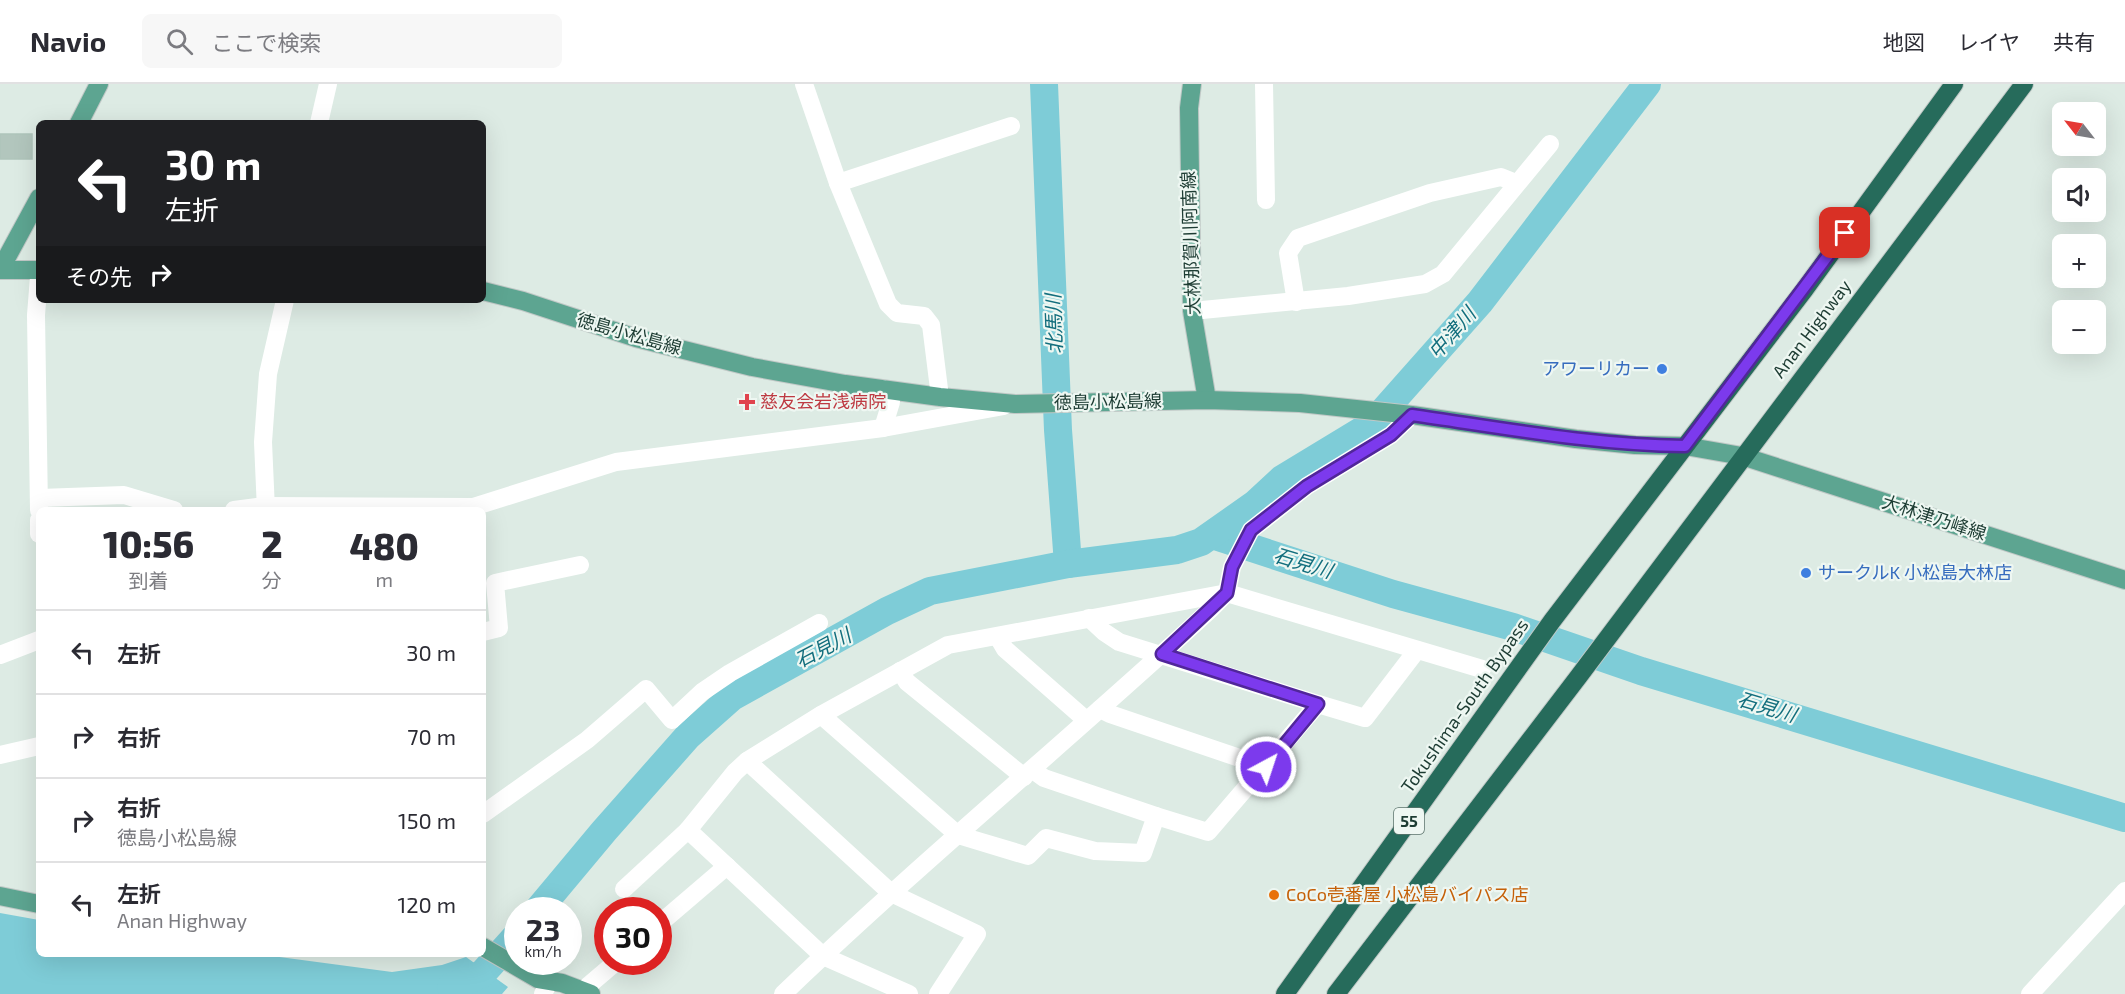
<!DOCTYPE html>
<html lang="ja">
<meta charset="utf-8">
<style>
:root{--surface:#fff;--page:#f7f7f7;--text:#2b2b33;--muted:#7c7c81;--line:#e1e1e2}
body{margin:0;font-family:"Exo 2","Noto Sans JP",sans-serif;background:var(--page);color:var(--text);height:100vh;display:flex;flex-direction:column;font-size:22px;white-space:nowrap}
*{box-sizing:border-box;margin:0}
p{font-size:20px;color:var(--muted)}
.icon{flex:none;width:33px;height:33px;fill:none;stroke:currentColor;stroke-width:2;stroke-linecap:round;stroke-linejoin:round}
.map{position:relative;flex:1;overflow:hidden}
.side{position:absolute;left:36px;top:423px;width:450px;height:450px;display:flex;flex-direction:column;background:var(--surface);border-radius:9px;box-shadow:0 6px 24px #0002}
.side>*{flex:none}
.banner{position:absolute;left:36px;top:36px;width:450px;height:183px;border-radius:9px;box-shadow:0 6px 24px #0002;background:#202124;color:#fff;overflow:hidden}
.needle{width:39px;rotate:301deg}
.buttons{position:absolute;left:2052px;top:18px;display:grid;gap:12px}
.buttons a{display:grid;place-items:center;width:54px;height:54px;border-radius:9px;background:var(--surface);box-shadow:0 6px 24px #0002;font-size:30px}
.speed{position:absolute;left:504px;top:813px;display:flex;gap:12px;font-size:30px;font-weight:700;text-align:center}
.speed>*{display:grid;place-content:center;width:78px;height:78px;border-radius:50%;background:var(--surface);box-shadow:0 6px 24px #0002;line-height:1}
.speed small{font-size:15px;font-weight:400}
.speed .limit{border:9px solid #d22;background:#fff;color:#111}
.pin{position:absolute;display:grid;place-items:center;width:51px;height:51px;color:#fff;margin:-26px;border-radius:12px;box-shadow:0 3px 9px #0006}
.me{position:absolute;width:66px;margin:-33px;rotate:40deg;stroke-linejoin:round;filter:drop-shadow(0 0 4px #0008)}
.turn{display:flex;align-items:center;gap:21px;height:126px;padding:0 30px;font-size:27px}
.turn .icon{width:78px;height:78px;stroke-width:2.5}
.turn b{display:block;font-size:42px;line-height:51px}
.then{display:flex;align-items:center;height:57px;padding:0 30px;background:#0003;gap:12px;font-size:22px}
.eta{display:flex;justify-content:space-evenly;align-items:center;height:102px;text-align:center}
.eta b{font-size:36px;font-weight:800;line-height:42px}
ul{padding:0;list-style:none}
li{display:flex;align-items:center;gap:18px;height:84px;padding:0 30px;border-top:2px solid var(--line)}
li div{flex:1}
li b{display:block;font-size:22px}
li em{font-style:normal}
header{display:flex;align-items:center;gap:36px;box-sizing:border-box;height:84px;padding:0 30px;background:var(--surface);border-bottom:2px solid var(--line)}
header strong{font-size:28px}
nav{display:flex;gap:33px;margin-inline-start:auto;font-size:21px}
.search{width:420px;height:54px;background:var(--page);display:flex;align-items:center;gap:15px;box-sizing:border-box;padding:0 21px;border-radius:9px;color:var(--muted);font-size:22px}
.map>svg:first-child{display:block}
.water{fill:#7eccd7}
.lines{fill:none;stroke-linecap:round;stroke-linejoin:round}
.river{stroke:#7eccd7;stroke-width:28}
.building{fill:#b2c6bd;stroke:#afc5bb;stroke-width:1.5}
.major-casing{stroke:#c0c8c6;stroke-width:20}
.highway-casing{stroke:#c0c8c6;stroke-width:20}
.minor{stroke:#fff;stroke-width:18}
.major{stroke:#5da591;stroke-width:18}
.highway{stroke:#266b5b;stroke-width:18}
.route-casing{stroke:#51269a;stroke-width:15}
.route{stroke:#7c3aed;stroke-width:10}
.shop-dot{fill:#3f7fe0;stroke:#eef7f2;stroke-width:2}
.health-dot{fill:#e0444e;stroke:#eef7f2;stroke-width:2}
.food-dot{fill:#e8710a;stroke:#eef7f2;stroke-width:2}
.labels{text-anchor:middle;stroke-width:4.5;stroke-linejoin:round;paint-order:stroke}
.shield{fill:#eef7f2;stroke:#5c746c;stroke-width:1.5}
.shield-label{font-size:16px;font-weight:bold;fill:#1d3c33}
.street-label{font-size:18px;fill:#1d3c33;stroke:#eef7f2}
.shop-label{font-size:18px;fill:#366cbe;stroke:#eef7f2;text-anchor:end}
.health-label{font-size:18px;fill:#be3a42;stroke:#eef7f2;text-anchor:start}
.food-label{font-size:18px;fill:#c56008;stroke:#eef7f2;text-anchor:start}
.water-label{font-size:20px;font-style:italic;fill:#126e7d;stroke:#eef7f2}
</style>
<header>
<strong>Navio</strong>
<div class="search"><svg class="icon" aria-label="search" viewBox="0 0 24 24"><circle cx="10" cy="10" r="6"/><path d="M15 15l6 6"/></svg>ここで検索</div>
<nav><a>地図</a><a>レイヤ</a><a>共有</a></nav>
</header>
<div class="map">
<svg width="2125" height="910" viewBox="0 0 2125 910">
<rect width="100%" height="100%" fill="#ddebe4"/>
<!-- water -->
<path class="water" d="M0 829 39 836V870H257L392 888 442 881 466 873 508 903 502 910H0Z"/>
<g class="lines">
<!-- river -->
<g class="river">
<path d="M1044 0 1058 346 1068 480"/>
<path d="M1215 452 1393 510 1513 543 1641 587 2125 734"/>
<path d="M538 826 604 747 688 652 732 613 887 527 930 507 1068 480 1177 466 1201 458 1255 420 1282 395 1371 341 1480 218 1647 0"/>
<path d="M451 903 482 890 518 850"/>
</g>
</g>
<!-- building -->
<rect class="building" x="0" y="50" width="32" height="25"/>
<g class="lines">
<defs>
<g id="major">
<path d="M1192 0 1189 24 1192 227 1207 316"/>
<path d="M79 39 99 0"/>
<path d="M0 186 39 114"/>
<path d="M0 186H39"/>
<path d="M483 207 523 217 636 254 752 283 845 300 940 313 1015 320 1207 316 1300 319 1412 331 1576 355 1635 361 1685 362 1742 372 2125 496"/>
<path d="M0 812 39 820"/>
<path d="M483 863 538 895 562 899 591 910"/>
</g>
<g id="highway">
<path d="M1285 910 1552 537 1805 205 1954 0"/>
<path d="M1336 910 1579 592 2024 0"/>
</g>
</defs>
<!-- major casing -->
<use href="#major" class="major-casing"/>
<!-- highway casing -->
<use href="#highway" class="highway-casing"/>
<!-- minor -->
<g class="minor">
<path d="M804 0 838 99 888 220 897 229 924 232 931 241 940 313"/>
<path d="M1264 0 1266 116"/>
<path d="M319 39 328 0"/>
<path d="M838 99 1011 42"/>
<path d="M39 193 36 231 39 426"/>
<path d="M1296 218 1288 169 1298 154 1430 109 1501 93 1516 99"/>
<path d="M1192 227 1348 212 1425 200 1443 190 1550 60"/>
<path d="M883 305 891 318 883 344"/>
<path d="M40 414 124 411 174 426"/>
<path d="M234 426 265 422 473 423 616 378 883 344 1004 322"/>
<path d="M266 426 263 358 268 290 285 216"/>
<path d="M39 436V450"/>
<path d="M1089 534 1104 548 1119 558 1318 620 1208 748 1156 732"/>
<path d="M483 548 499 544 495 499 580 481"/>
<path d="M998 553 1005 565 1086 636"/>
<path d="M0 571 39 556"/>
<path d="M900 587 907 598 1024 693"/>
<path d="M1318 620 1365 634 1417 566"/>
<path d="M1100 625 1110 630 1266 683"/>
<path d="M821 631 958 751 1028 772 1046 754 1095 767 1143 769 1156 732 1044 694 1033 686"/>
<path d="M0 671 39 662"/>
<path d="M747 677 891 809 977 850 938 910"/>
<path d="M483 730 587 656 646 605 672 636 702 608 730 589 819 539"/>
<path d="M624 805 688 746"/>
<path d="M658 841 727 782"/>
<path d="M585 908 589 901 616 878"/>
<path d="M543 910 550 896"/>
<path d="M783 910C922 777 1070 655 1211 525L1227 509 1232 483 1251 446 1307 402 1391 351 1412 331"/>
<path d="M909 910 823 872 688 746 735 688 747 677 821 631 948 561 1227 509 1482 585"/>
<path d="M2030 910 2125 807"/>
</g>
<!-- major -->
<use href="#major" class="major"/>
<!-- highway -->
<use href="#highway" class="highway"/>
</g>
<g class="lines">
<defs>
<path id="route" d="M1266 683 1318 620 1162 570 1227 509 1232 483 1251 446 1307 402 1391 351 1412 331C1503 344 1593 361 1685 362L1845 149"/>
</defs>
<!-- route casing -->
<use href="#route" class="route-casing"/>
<!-- route -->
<use href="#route" class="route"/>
</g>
<!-- markers -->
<g class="shop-dot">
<circle cx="1662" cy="285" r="6"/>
<circle cx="1806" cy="489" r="6"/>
</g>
<path class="health-dot" d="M744 309h6v6h6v6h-6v6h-6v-6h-6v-6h6z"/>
<circle class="food-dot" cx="1274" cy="811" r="6"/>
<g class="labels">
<!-- shield labels -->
<rect class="shield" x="1394" y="724" width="30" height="26" rx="4.5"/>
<g class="shield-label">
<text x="1409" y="743">55</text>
</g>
<!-- street labels -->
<g class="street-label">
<text transform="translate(1191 159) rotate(-92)" y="6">大林那賀川阿南線</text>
<text transform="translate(1812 245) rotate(-53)" y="6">Anan Highway</text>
<text transform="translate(629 250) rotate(16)" y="6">徳島小松島線</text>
<text transform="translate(1108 318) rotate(-1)" y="6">徳島小松島線</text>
<text transform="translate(1934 434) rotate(18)" y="6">大林津乃峰線</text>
<text transform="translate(1465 622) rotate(-55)" y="6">Tokushima-South Bypass</text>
</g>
<!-- shop labels -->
<g class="shop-label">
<text x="1650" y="291">アワーリカー</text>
<text x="1818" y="495" text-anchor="start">サークルK 小松島大林店</text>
</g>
<!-- health labels -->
<g class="health-label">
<text x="760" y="324">慈友会岩浅病院</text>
</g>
<!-- food labels -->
<g class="food-label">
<text x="1286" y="817">CoCo壱番屋 小松島バイパス店</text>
</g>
<!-- water labels -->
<g class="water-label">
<text transform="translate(1054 240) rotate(-92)" y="7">北馬川</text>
<text transform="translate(1452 249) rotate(-49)" y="7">中津川</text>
<text transform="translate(1303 479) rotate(17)" y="7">石見川</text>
<text transform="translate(823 564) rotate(-28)" y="7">石見川</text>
<text transform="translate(1767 623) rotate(17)" y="7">石見川</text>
</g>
</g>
</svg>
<div class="buttons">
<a><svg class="needle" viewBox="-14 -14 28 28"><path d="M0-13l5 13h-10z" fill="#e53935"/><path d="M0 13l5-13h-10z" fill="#7c7c81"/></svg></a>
<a><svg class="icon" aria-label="sound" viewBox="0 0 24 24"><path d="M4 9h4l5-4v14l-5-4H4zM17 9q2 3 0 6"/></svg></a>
<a>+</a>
<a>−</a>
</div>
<div class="speed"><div>23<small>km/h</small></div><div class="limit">30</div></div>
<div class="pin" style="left:1845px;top:149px;background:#d93025"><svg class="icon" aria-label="arrive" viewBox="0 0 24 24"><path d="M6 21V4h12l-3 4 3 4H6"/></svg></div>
<svg class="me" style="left:1266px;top:683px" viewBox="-20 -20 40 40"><circle r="17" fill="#7c3aed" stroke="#fff" stroke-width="3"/><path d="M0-11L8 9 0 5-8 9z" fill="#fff"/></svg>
<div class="banner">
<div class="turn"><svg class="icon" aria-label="left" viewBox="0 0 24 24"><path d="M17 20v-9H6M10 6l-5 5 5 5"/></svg><div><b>30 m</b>左折</div></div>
<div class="then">その先<svg class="icon" aria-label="right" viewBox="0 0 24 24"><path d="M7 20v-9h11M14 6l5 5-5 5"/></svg></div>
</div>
<section class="side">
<div class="eta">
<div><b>10:56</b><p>到着</p></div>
<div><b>2</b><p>分</p></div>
<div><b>480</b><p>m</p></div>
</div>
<ul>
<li><svg class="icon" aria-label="left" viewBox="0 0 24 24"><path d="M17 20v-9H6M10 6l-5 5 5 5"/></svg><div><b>左折</b></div><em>30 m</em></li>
<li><svg class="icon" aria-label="right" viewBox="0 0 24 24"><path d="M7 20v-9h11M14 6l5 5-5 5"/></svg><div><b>右折</b></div><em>70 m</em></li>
<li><svg class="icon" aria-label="right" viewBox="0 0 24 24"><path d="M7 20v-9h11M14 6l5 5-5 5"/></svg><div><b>右折</b><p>徳島小松島線</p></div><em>150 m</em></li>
<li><svg class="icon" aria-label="left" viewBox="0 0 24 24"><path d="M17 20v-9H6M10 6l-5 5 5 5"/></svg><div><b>左折</b><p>Anan Highway</p></div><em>120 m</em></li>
</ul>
</section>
</div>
